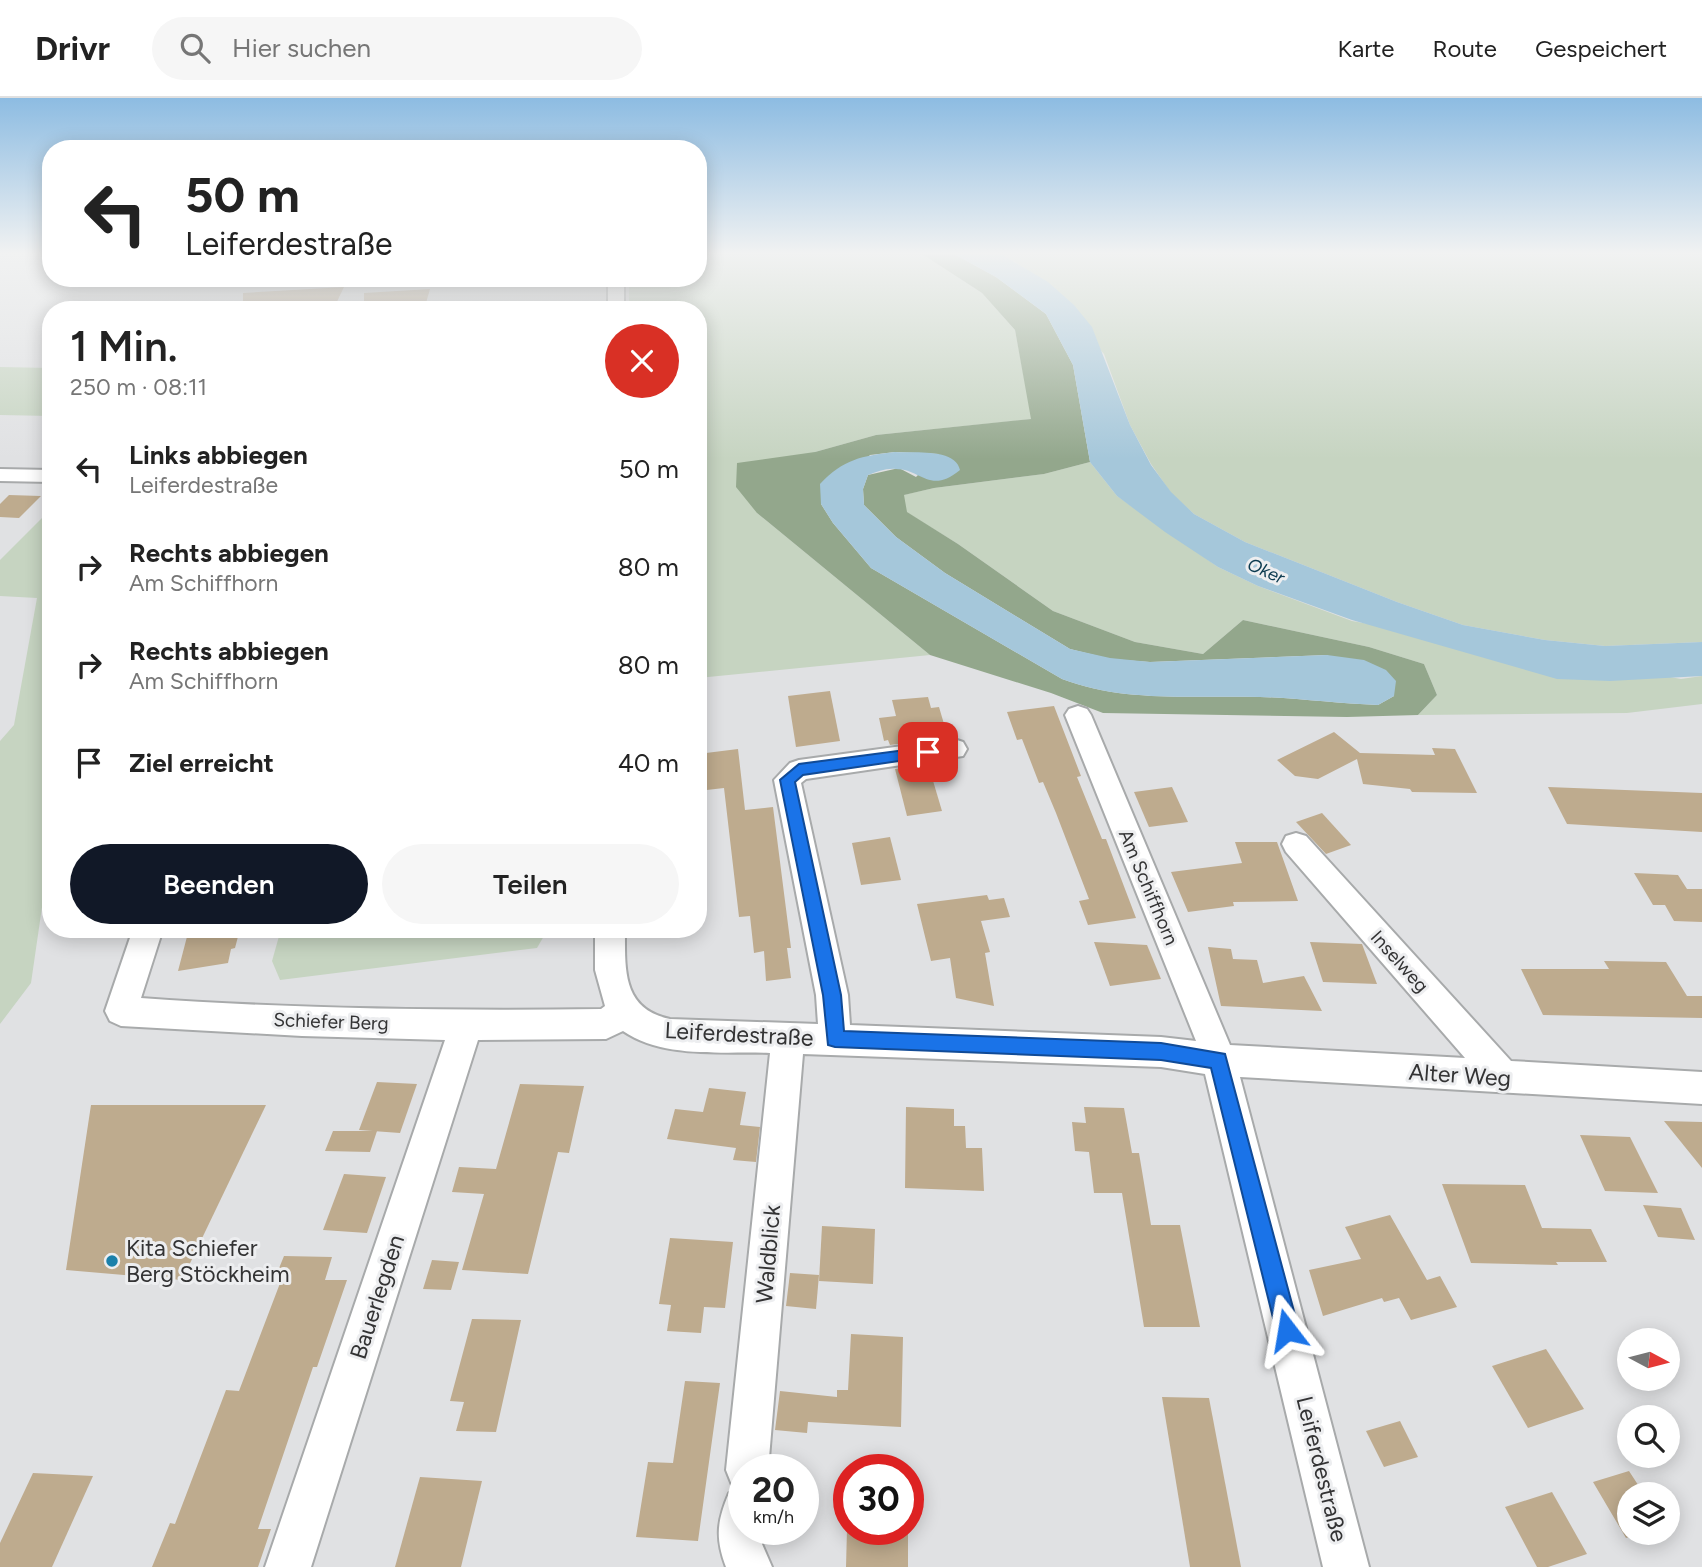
<!DOCTYPE html>
<html lang="de">
<meta charset="utf-8">
<style>
:root{--surface:#fff;--page:#f6f6f6;--text:#222;--muted:#767676;--line:#e0e0e0;--accent:#111827}
body{margin:0;font-family:Figtree,sans-serif;background:var(--page);color:var(--text);height:100vh;display:flex;flex-direction:column;font-size:26px;white-space:nowrap}
*{box-sizing:border-box;margin:0}
p{font-size:23px;color:var(--muted)}
.icon{flex:none;width:38px;height:38px;fill:none;stroke:currentColor;stroke-width:2;stroke-linecap:round;stroke-linejoin:round}
.map{position:relative;flex:1;overflow:hidden}
.drawer{position:absolute;left:42px;top:203px;width:665px;height:637px;display:flex;flex-direction:column;background:var(--surface);border-radius:28px;box-shadow:0 4px 18px #0003}
.drawer>*{flex:none}
.guide{position:absolute;left:42px;top:42px;width:665px;height:147px;border-radius:28px;box-shadow:0 4px 18px #0003;background:#fff;color:var(--text);overflow:hidden}
.needle{width:46px;rotate:97deg}
.tools{position:absolute;left:1617px;top:1230px;display:grid;gap:14px}
.tools a{display:grid;place-items:center;width:63px;height:63px;border-radius:50%;background:var(--surface);box-shadow:0 4px 18px #0003;font-size:35px}
.speed{position:absolute;left:728px;top:1356px;display:flex;gap:14px;font-size:35px;font-weight:700;text-align:center}
.speed>*{display:grid;place-content:center;width:91px;height:91px;border-radius:50%;background:var(--surface);box-shadow:0 4px 18px #0003;line-height:1}
.speed small{font-size:18px;font-weight:400}
.speed .limit{border:10px solid #d22;background:#fff;color:#111}
.pin{position:absolute;display:grid;place-items:center;width:60px;height:60px;color:#fff;margin:-30px;border-radius:14px;box-shadow:0 4px 10px #0006}
.me{position:absolute;width:77px;margin:-38px;rotate:346deg;stroke-linejoin:round;filter:drop-shadow(0 0 5px #0008)}
.turn{display:flex;align-items:center;gap:24px;height:147px;padding:0 28px;font-size:32px}
.turn .icon{width:91px;height:91px;stroke-width:2.5}
.turn b{display:block;font-size:49px;line-height:60px}
.round{display:grid;place-items:center;flex:none;width:74px;height:74px;border-radius:37px;background:var(--page)}
.head{display:flex;align-items:center;justify-content:space-between;height:119px;padding:0 28px}
h1{font-size:42px;font-weight:600;line-height:52px}
.primary-button{display:flex;gap:14px;margin-top:auto;padding:14px 28px}
.primary-button a{flex:1;height:80px;border-radius:42px;background:var(--accent);color:#fff;font-size:28px;font-weight:600;line-height:80px;text-align:center}
.primary-button a+a{background:var(--page);color:var(--text)}
ul{padding:0;list-style:none}
li{display:flex;align-items:center;gap:21px;height:98px;padding:0 28px}
li div{flex:1}
li b{display:block;font-size:26px}
li em{font-style:normal}
header{display:flex;align-items:center;gap:42px;box-sizing:border-box;height:98px;padding:0 35px;background:var(--surface);border-bottom:2px solid var(--line)}
header strong{font-size:33px}
nav{display:flex;gap:38px;margin-inline-start:auto;font-size:24px}
.search{width:490px;height:63px;background:var(--page);display:flex;align-items:center;gap:18px;box-sizing:border-box;padding:0 24px;border-radius:38px;color:var(--muted);font-size:26px}
.map>svg:first-child{display:block}
.green{fill:#c6d4c1}
.forest{fill:#93a78c;fill-rule:evenodd}
.water{fill:#a5c7da}
.building{fill:#beab8e}
.lines{fill:none;stroke-linecap:round;stroke-linejoin:round}
.minor-casing{stroke:#a8aaab;stroke-width:4}
.minor{fill:#fff;fill-rule:evenodd}
.route{fill:#1a73e8;stroke:#114b97;stroke-width:2}
.poi-dot{fill:#1b80aa;stroke:#edeef0;stroke-width:2.5}
.labels{text-anchor:middle;stroke-width:6;stroke-linejoin:round;paint-order:stroke}
.far-water-label{font-size:18px;font-style:italic;fill:#0c3b50;stroke:#edeef0}
.street-label{font-size:19px;fill:#333334;stroke:#edeef0}
.near-street-label{font-size:23px;fill:#333334;stroke:#edeef0}
.near-poi-label{font-size:23px;fill:#333334;stroke:#edeef0;text-anchor:start}
</style>
<header>
<strong>Drivr</strong>
<div class="search"><svg class="icon" aria-label="search" viewBox="0 0 24 24"><circle cx="10" cy="10" r="6"/><path d="M15 15l6 6"/></svg>Hier suchen</div>
<nav><a>Karte</a><a>Route</a><a>Gespeichert</a></nav>
</header>
<div class="map">
<svg width="1702" height="1469" viewBox="0 0 1702 1469">
<rect width="100%" height="100%" fill="#e0e1e3"/>
<!-- green -->
<g class="green">
<path d="M698 156H922L982 195 1015 232 1032 321 876 337 815 354 757 415 930 557 698 580V212H629V180H698Z"/>
<path d="M1001 156H1702V544L1605 548 1545 542 1463 527 1397 504 1245 444 1194 416 1171 395 1151 366 1130 327 1104 256 1020 167Z"/>
<path d="M0 269 51 270V318L0 317Z"/>
<path d="M1090 364 1117 398 1218 469 1258 488 1352 523 1681 581 1702 578V606L1627 615 1418 617 1437 597 1424 566 1369 549 1243 522 1203 556 1135 544 1053 513 958 446 906 414 903 397 934 390 1044 376Z"/>
<path d="M51 411V747L31 885 0 926V643L14 627 37 500 0 498V462Z"/>
<path d="M281 831H548L537 850 280 882 272 863Z"/>
</g>
<!-- forest -->
<path class="forest" d="M922 156H954L996 179 1046 216 1073 267 1090 364 1044 376 934 390 904 397 907 414 958 446 1053 513 1135 544 1203 556 1243 522 1369 549 1424 566 1437 597 1418 617 1347 619 1103 615 1051 595 930 557 757 415 736 389 737 365 815 354 876 337 1031 321 1015 232 982 195ZM895 354 939 356 916 379 899 370 868 377 863 391 864 407 896 439 945 475 1070 551 1110 561 1150 564 1327 557 1394 598 1378 607C1338 606 1299 600 1260 599 1193 597 1125 605 1062 581L871 470 833 425 821 406 870 357Z"/>
<!-- water -->
<g class="water">
<path d="M954 156H1001L1048 184 1074 207 1092 229 1130 327 1151 367 1171 394 1194 416 1245 444 1397 504 1463 527 1545 542 1605 548 1702 544V578L1610 583 1557 581 1352 522 1258 488 1218 469 1165 434 1117 398 1090 364 1073 267 1046 216 996 179Z"/>
<path d="M895 354C913 355 956 350 960 372 930 397 921 371 896 371 886 370 877 374 868 377L863 391 864 407 896 439 945 475 1070 551 1110 560 1150 564 1327 557 1364 562 1386 572 1396 583 1394 598 1378 607C1339 606 1299 600 1260 599 1193 597 1125 605 1062 581L871 470 833 425 821 406 820 386C844 361 861 358 895 354Z"/>
</g>
<!-- building -->
<g class="building">
<path d="M344 189 333 212H243V195Z"/>
<path d="M430 191 424 212H364V195Z"/>
<path d="M9 397 41 398 19 420 0 419V406Z"/>
<path d="M830 593 840 643 796 649 788 598Z"/>
<path d="M928 599 931 610 939 609 947 636 920 639 921 643 890 647 888 642 884 643 879 620 896 618 892 602Z"/>
<path d="M1054 608 1081 678 1077 679 1102 741H1106L1136 820 1088 827 1079 803 1089 801 1056 715 1043 684 1039 685 1022 641 1017 642 1007 614Z"/>
<path d="M1334 634 1360 655 1435 657 1432 650 1455 651 1477 695 1412 694 1410 691 1363 686 1357 661 1318 681 1295 678 1277 662Z"/>
<path d="M738 651 745 712 773 709 791 850H787L791 880 766 883 764 853 754 855 750 818 739 819 724 690 698 693V656Z"/>
<path d="M928 666 942 713 907 718 895 671Z"/>
<path d="M1172 689 1188 724 1149 729 1134 694Z"/>
<path d="M1548 689 1702 695V734L1567 726Z"/>
<path d="M1322 715 1351 747 1326 756 1296 724Z"/>
<path d="M890 739 901 782 861 787 852 745Z"/>
<path d="M1235 744H1277L1298 803 1233 804 1234 808 1188 814 1171 774 1242 765Z"/>
<path d="M1634 775 1678 777 1687 791H1702V824L1674 823 1665 807H1653Z"/>
<path d="M987 797 989 802 1004 800 1010 819 981 823 990 854 985 855 994 908 956 900 950 860 931 863 917 806Z"/>
<path d="M189 831H240L235 850 231 851 228 865 178 873Z"/>
<path d="M1094 844 1147 847 1161 881 1110 888Z"/>
<path d="M1310 844 1362 846 1377 886 1323 884Z"/>
<path d="M1208 849 1231 851 1233 861 1257 862 1263 885 1304 878 1322 913 1221 908Z"/>
<path d="M1604 863 1666 864 1687 898H1702V920L1543 917 1521 871H1609Z"/>
<path d="M377 984 417 986 400 1035 359 1032Z"/>
<path d="M520 986 584 988 569 1055 558 1054 528 1176 462 1172 484 1096 452 1094 459 1069 496 1071Z"/>
<path d="M709 990 746 994 740 1027 760 1029 756 1064 733 1062 736 1050 667 1041 675 1011 703 1014Z"/>
<path d="M91 1007H266L182 1182 66 1172Z"/>
<path d="M906 1009 954 1011V1028H965L966 1050H982L984 1093 905 1090Z"/>
<path d="M1084 1009 1124 1010 1132 1055H1139L1151 1127H1180L1200 1229H1144L1122 1095H1094L1089 1054 1075 1053 1072 1024 1086 1025Z"/>
<path d="M1664 1023 1702 1024V1070Z"/>
<path d="M333 1033H377L370 1054 325 1053Z"/>
<path d="M1580 1037 1630 1039 1658 1095 1605 1093Z"/>
<path d="M344 1076 386 1079 367 1135 323 1132Z"/>
<path d="M1442 1086 1525 1087 1542 1130 1591 1131 1607 1164H1556L1558 1167 1471 1165Z"/>
<path d="M1643 1107 1681 1110 1695 1142 1658 1139Z"/>
<path d="M1390 1117 1427 1182 1440 1178 1457 1209 1411 1222 1399 1200 1384 1204 1382 1200 1323 1218 1309 1172 1361 1161 1345 1129Z"/>
<path d="M822 1128 875 1131 873 1186 819 1183Z"/>
<path d="M670 1140 733 1144 725 1210 704 1209 701 1235 667 1233 671 1207 659 1206Z"/>
<path d="M284 1158 332 1159 325 1182H347L317 1269H313L258 1431H271L258 1469H152L170 1425 175 1426 226 1292 239 1293 282 1180H275Z"/>
<path d="M432 1162 459 1164 451 1192 423 1191Z"/>
<path d="M790 1175 819 1177 816 1211 786 1208Z"/>
<path d="M472 1221 521 1222 496 1334 456 1333 464 1304 450 1303Z"/>
<path d="M851 1236 903 1239 901 1329 808 1324 807 1335 775 1332 780 1293 837 1299V1292H848Z"/>
<path d="M1546 1251 1584 1311 1528 1330 1492 1268Z"/>
<path d="M685 1283 720 1285 698 1443 636 1439 648 1364 673 1365Z"/>
<path d="M1162 1299 1209 1300 1241 1469H1190Z"/>
<path d="M1400 1323 1418 1359 1384 1369 1366 1333Z"/>
<path d="M1629 1373 1644 1396H1629V1435H1641L1626 1440 1593 1384Z"/>
<path d="M33 1375 93 1378 52 1469H0V1445Z"/>
<path d="M420 1379 482 1383 461 1469H395Z"/>
<path d="M1552 1394 1587 1456 1548 1469H1537L1505 1409Z"/>
<path d="M847 1431 908 1433V1469H846Z"/>
</g>
<g class="lines">
<defs>
<g id="minor">
<rect x="608" y="180" width="16" height="32"/>
<path d="M0 371 51 372V384L0 383Z"/>
<path d="M1078 608 1087 611 1091 617 1230 947 1465 960 1286 754 1282 746 1286 738 1296 735 1306 738 1511 963 1702 974V1006L1240 979 1369 1469H1323L1205 976 1161 969 803 956 768 1372H744V1432H764L762 1446 772 1469H726C715 1440 717 1423 729 1395L739 1390 732 1387 726 1372 770 955C722 953 664 961 623 933L606 941 478 942 311 1469H265L445 942 302 938 121 928 110 923 105 913 133 831H163L141 900C294 911 448 913 601 911L605 908 595 872V831H625C625 872 622 911 670 921L818 926 816 897 774 682 790 665 799 662 954 641 963 644 967 651 963 658 806 681 801 685 848 897 850 927 1161 939 1196 943 1065 617 1069 611Z"/>
</g>
</defs>
<!-- minor casing -->
<use href="#minor" class="minor-casing"/>
<!-- minor -->
<use href="#minor" class="minor"/>
</g>
<!-- sky -->
<linearGradient id="sky" x2="0" y2="1"><stop stop-color="#8dbce2"/><stop offset="0.43" stop-color="#f1f2f2"/><stop offset="1" stop-color="#f1f2f2" stop-opacity="0"/></linearGradient>
<rect width="1702" height="361" fill="url(#sky)"/>
<!-- route -->
<path class="route" d="M928 649 935 654 933 658 803 677 795 684 841 897 844 933 1161 945 1225 956 1299 1232 1295 1240 1287 1243 1279 1240 1276 1232 1211 970 1161 962 835 949 828 947 823 897 780 682 799 666Z"/>
<!-- markers -->
<circle class="poi-dot" cx="112" cy="1163" r="7"/>
<g class="labels">
<!-- far-water labels -->
<g class="far-water-label">
<text transform="translate(1266 473) rotate(24)" y="6">Oker</text>
</g>
<!-- street labels -->
<g class="street-label">
<text transform="translate(1149 789) rotate(67)" y="7">Am Schiffhorn</text>
<text transform="translate(1400 863) rotate(48)" y="7">Inselweg</text>
<text transform="translate(331 923) rotate(2)" y="7">Schiefer Berg</text>
</g>
<!-- near-street labels -->
<g class="near-street-label">
<text transform="translate(739 936) rotate(3)" y="8">Leiferdestraße</text>
<text transform="translate(1460 977) rotate(4)" y="8">Alter Weg</text>
<text transform="translate(768 1156) rotate(-85)" y="8">Waldblick</text>
<text transform="translate(377 1199) rotate(-72)" y="8">Bauerlegden</text>
<text transform="translate(1322 1371) rotate(76)" y="8">Leiferdestraße</text>
</g>
<!-- near-poi labels -->
<g class="near-poi-label">
<text x="126" y="1158">Kita Schiefer<tspan x="126" dy="26">Berg Stöckheim</tspan></text>
</g>
</g>
</svg>
<div class="tools">
<a><svg class="needle" viewBox="-14 -14 28 28"><path d="M0-13l5 13h-10z" fill="#e53935"/><path d="M0 13l5-13h-10z" fill="#767676"/></svg></a>
<a><svg class="icon" aria-label="search" viewBox="0 0 24 24"><circle cx="10" cy="10" r="6"/><path d="M15 15l6 6"/></svg></a>
<a><svg class="icon" aria-label="layers" viewBox="0 0 24 24"><path d="M12 4l9 5-9 5-9-5zM3 14l9 5 9-5"/></svg></a>
</div>
<div class="speed"><div>20<small>km/h</small></div><div class="limit">30</div></div>
<div class="pin" style="left:928px;top:654px;background:#d93025"><svg class="icon" aria-label="arrive" viewBox="0 0 24 24"><path d="M6 21V4h12l-3 4 3 4H6"/></svg></div>
<svg class="me" style="left:1287px;top:1232px" viewBox="-20 -20 40 40"><path d="M0-17L14 15 0 8-14 15z" fill="#1a73e8" stroke="#fff" stroke-width="4"/></svg>
<div class="guide">
<div class="turn"><svg class="icon" aria-label="left" viewBox="0 0 24 24"><path d="M17 20v-9H6M10 6l-5 5 5 5"/></svg><div><b>50 m</b>Leiferdestraße</div></div>
</div>
<section class="drawer">
<div class="head"><div><h1>1 Min.</h1><p>250 m · 08:11</p></div><a class="round" style="background:#d93025;color:#fff"><svg class="icon" aria-label="close" viewBox="0 0 24 24"><path d="M6 6l12 12M18 6L6 18"/></svg></a></div>
<ul>
<li><svg class="icon" aria-label="left" viewBox="0 0 24 24"><path d="M17 20v-9H6M10 6l-5 5 5 5"/></svg><div><b>Links abbiegen</b><p>Leiferdestraße</p></div><em>50 m</em></li>
<li><svg class="icon" aria-label="right" viewBox="0 0 24 24"><path d="M7 20v-9h11M14 6l5 5-5 5"/></svg><div><b>Rechts abbiegen</b><p>Am Schiffhorn</p></div><em>80 m</em></li>
<li><svg class="icon" aria-label="right" viewBox="0 0 24 24"><path d="M7 20v-9h11M14 6l5 5-5 5"/></svg><div><b>Rechts abbiegen</b><p>Am Schiffhorn</p></div><em>80 m</em></li>
<li><svg class="icon" aria-label="arrive" viewBox="0 0 24 24"><path d="M6 21V4h12l-3 4 3 4H6"/></svg><div><b>Ziel erreicht</b></div><em>40 m</em></li>
</ul>
<div class="primary-button"><a>Beenden</a><a>Teilen</a></div>
</section>
</div>
